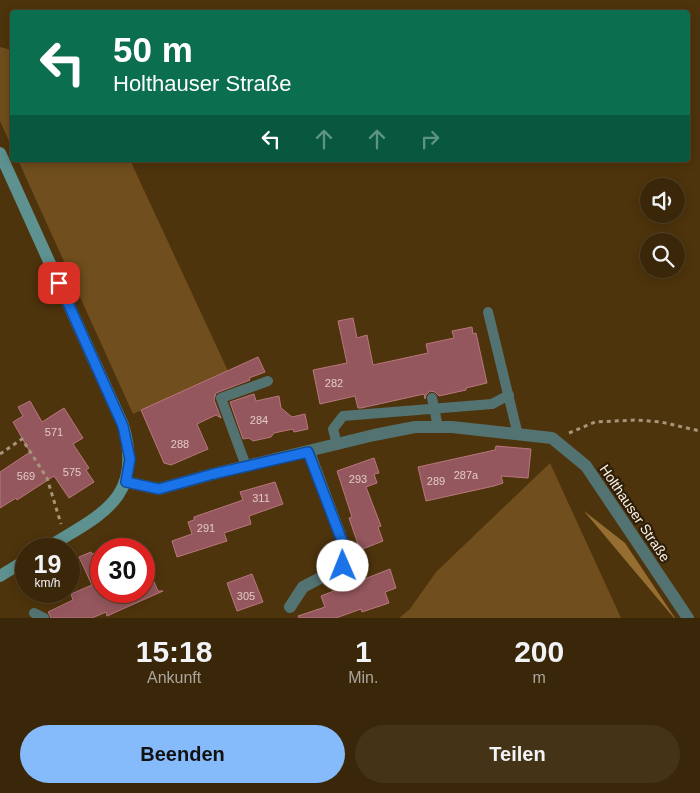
<!DOCTYPE html>
<html lang="de">
<meta charset="utf-8">
<style>
:root{--surface:#3a2709;--page:#453317;--text:#f1f3f6;--muted:#aba59c;--line:#54442a;--accent:#86bbfb}
body{margin:0;font-family:Arial,sans-serif;background:var(--page);color:var(--text);height:100vh;display:flex;flex-direction:column;font-size:19px;white-space:nowrap}
*{box-sizing:border-box;margin:0}
p{font-size:16px;color:var(--muted)}
.icon{flex:none;width:28px;height:28px;fill:none;stroke:currentColor;stroke-width:2;stroke-linecap:round;stroke-linejoin:round}
.map{position:relative;height:618px;overflow:hidden}
.panel{display:flex;flex-direction:column;background:var(--surface);flex:1}
.panel>*{flex:none}
.top-card{position:absolute;left:10px;top:10px;width:680px;height:152px;border-radius:5px;box-shadow:0 2px 12px #0003,0 0 0 1px var(--line);background:#0b6e4f;color:#fff;overflow:hidden}
.controls{position:absolute;left:640px;top:178px;display:grid;gap:10px}
.controls a{display:grid;place-items:center;width:45px;height:45px;border-radius:50%;background:var(--surface);box-shadow:0 2px 12px #0003,0 0 0 1px var(--line);font-size:25px}
.speed{position:absolute;left:15px;top:538px;display:flex;gap:10px;font-size:25px;font-weight:700;text-align:center}
.speed>*{display:grid;place-content:center;width:65px;height:65px;border-radius:50%;background:var(--surface);box-shadow:0 2px 12px #0003,0 0 0 1px var(--line);line-height:1}
.speed small{font-size:12px;font-weight:400}
.speed .limit{border:8px solid #d22;background:#fff;color:#111}
.pin{position:absolute;display:grid;place-items:center;width:42px;height:42px;color:#fff;margin:-21px;border-radius:10px;box-shadow:0 2px 8px #0006}
.me{position:absolute;width:55px;margin:-28px;rotate:359deg;stroke-linejoin:round;filter:drop-shadow(0 0 4px #0008)}
.turn{display:flex;align-items:center;gap:18px;height:105px;padding:0 20px;font-size:22px}
.turn .icon{width:65px;height:65px;stroke-width:2.5}
.turn b{display:block;font-size:35px;line-height:42px}
.lanes{display:flex;align-items:center;height:48px;padding:0 20px;background:#0003;justify-content:center;gap:25px;direction:ltr}
.lanes .off{opacity:.35}
.eta{display:flex;justify-content:space-evenly;align-items:center;height:85px;text-align:center}
.eta b{font-size:30px;font-weight:700;line-height:35px}
.cta{display:flex;gap:10px;margin-top:auto;padding:10px 20px}
.cta a{flex:1;height:58px;border-radius:30px;background:var(--accent);color:#111;font-size:20px;font-weight:700;line-height:58px;text-align:center}
.cta a+a{background:var(--page);color:var(--text)}
.map>svg:first-child{display:block}
.green{fill:#704e1d}
.forest{fill:#976e32}
.building{fill:#94575d;stroke:#b8777d}
.lines{fill:none;stroke-linecap:round;stroke-linejoin:round}
.path{stroke:#a79479;stroke-width:3;stroke-dasharray:4 4;stroke-linecap:butt}
.lane{stroke:#537372;stroke-width:10}
.street{stroke:#537372;stroke-width:12}
.secondary{stroke:#5d9290;stroke-width:12}
.route-casing{stroke:#114b97;stroke-width:12}
.route{stroke:#1a73e8;stroke-width:9}
.labels{text-anchor:middle;stroke-width:4.5;stroke-linejoin:round;paint-order:stroke}
.number-label{font-size:11px;fill:#e2cac0}
.street-label{font-size:14px;fill:#fcf0e1;stroke:#2d1e09}
</style>
<div class="map">
<svg width="700" height="618" viewBox="0 0 700 618">
<rect width="100%" height="100%" fill="#4e340c"/>
<!-- green -->
<g class="green">
<path d="M0 47 12 50V148L0 121Z"/>
<path d="M18 160H130L228 371 133 414Z"/>
<path d="M550 463 621 618H399L410 609 436 572Z"/>
</g>
<!-- forest -->
<path class="forest" d="M584 511 625 543 675 618H674Z"/>
<!-- building -->
<g class="building">
<path d="M353 318 357 338 367 335 373 365 428 353 426 344 454 338 452 331 472 327 473 334 476 333 487 383 466 388V390L439 396 435 392 430 391 426 395 425 399 424 394 361 408H358L355 396 320 404 313 370 347 363 338 321Z"/>
<path d="M258 357 265 372 249 378 250 380 216 393 214 400 221 418 216 415 197 424 208 449 171 465 164 463 141 410Z"/>
<path d="M254 394 256 401 279 396 281 408 292 417 305 414 308 429 294 432 293 429 274 433 271 437 253 441 249 438 243 439 230 402Z"/>
<path d="M30 401 42 422 64 408 83 438 73 444 89 468 86 470 94 482 69 498 54 476 17 500 16 498 0 508V472L30 452 13 422 23 416 18 407Z"/>
<path d="M496 446 531 449 528 478 501 476 503 483 494 486 426 501 418 467 495 450Z"/>
<path d="M374 458 379 473 374 474 377 483 366 487 381 526 378 527 383 541 360 550 349 518 352 517 337 471Z"/>
<path d="M275 482 283 504 249 516 251 524 224 533 227 541 177 557 172 541 192 534 188 522 194 520V517L243 500 240 492Z"/>
<path d="M101 551V591H144V559L158 591H163L107 616 106 612 92 618H51L48 612 73 600 71 594 92 585 79 557 91 552 92 554Z"/>
<path d="M390 569 396 588 385 592 389 603 362 612 361 609 336 618H299L298 616 325 607 321 596Z"/>
<path d="M252 574 263 602 237 611 227 583Z"/>
</g>
<g class="lines">
<!-- path -->
<g class="path">
<path d="M569 433 595 422 636 420 661 422 700 431"/>
<path d="M0 454 22 439 47 478 61 524"/>
</g>
<!-- lane -->
<g class="lane">
<path d="M488 312 518 435"/>
<path d="M432 398 438 427"/>
<path d="M337 444 333 429 343 416 492 404 509 395"/>
<path d="M246 466 221 398 268 381"/>
<path d="M34 613 44 618"/>
</g>
<!-- street -->
<g class="street">
<path d="M126 482 159 489 213 474 374 435 415 427H452L552 438 586 466 688 618"/>
<path d="M290 607 303 587 343 566 347 554 309 452"/>
</g>
<!-- secondary -->
<g class="secondary">
<path d="M0 153 123 425C145 500 99 515 45 549"/>
<path d="M0 576 26 560"/>
</g>
</g>
<g class="lines">
<defs>
<path id="route" d="M59 283 123 426 130 459 126 482 159 489 213 474 308 452 347 554 343 566"/>
</defs>
<!-- route casing -->
<use href="#route" class="route-casing"/>
<!-- route -->
<use href="#route" class="route"/>
</g>
<g class="labels">
<!-- number labels -->
<g class="number-label">
<text x="334" y="387">282</text>
<text x="259" y="424">284</text>
<text x="54" y="436">571</text>
<text x="180" y="448">288</text>
<text x="72" y="476">575</text>
<text x="466" y="479">287a</text>
<text x="26" y="480">569</text>
<text x="358" y="483">293</text>
<text x="436" y="485">289</text>
<text x="261" y="502">311</text>
<text x="206" y="532">291</text>
<text x="246" y="600">305</text>
</g>
<!-- street labels -->
<g class="street-label">
<text transform="translate(635 513) rotate(56)" y="5">Holthauser Straße</text>
</g>
</g>
</svg>
<div class="controls">
<a><svg class="icon" aria-label="sound" viewBox="0 0 24 24"><path d="M4 9h4l5-4v14l-5-4H4zM17 9q2 3 0 6"/></svg></a>
<a><svg class="icon" aria-label="search" viewBox="0 0 24 24"><circle cx="10" cy="10" r="6"/><path d="M15 15l6 6"/></svg></a>
</div>
<div class="speed"><div>19<small>km/h</small></div><div class="limit">30</div></div>
<div class="pin" style="left:59px;top:283px;background:#d93025"><svg class="icon" aria-label="arrive" viewBox="0 0 24 24"><path d="M6 21V4h12l-3 4 3 4H6"/></svg></div>
<svg class="me" style="left:343px;top:566px" viewBox="-20 -20 40 40"><circle r="19" fill="#fff"/><path d="M0-13L10 11 0 6-10 11z" fill="#1a73e8"/></svg>
<div class="top-card">
<div class="turn"><svg class="icon" aria-label="left" viewBox="0 0 24 24"><path d="M17 20v-9H6M10 6l-5 5 5 5"/></svg><div><b>50 m</b>Holthauser Straße</div></div>
<div class="lanes"><svg class="icon" aria-label="left" viewBox="0 0 24 24"><path d="M17 20v-9H6M10 6l-5 5 5 5"/></svg><svg class="icon off" aria-label="ahead" viewBox="0 0 24 24"><path d="M12 20V5M6 11l6-6 6 6"/></svg><svg class="icon off" aria-label="ahead" viewBox="0 0 24 24"><path d="M12 20V5M6 11l6-6 6 6"/></svg><svg class="icon off" aria-label="right" viewBox="0 0 24 24"><path d="M7 20v-9h11M14 6l5 5-5 5"/></svg></div>
</div>
</div>
<section class="panel">
<div class="eta">
<div><b>15:18</b><p>Ankunft</p></div>
<div><b>1</b><p>Min.</p></div>
<div><b>200</b><p>m</p></div>
</div>
<div class="cta"><a>Beenden</a><a>Teilen</a></div>
</section>
